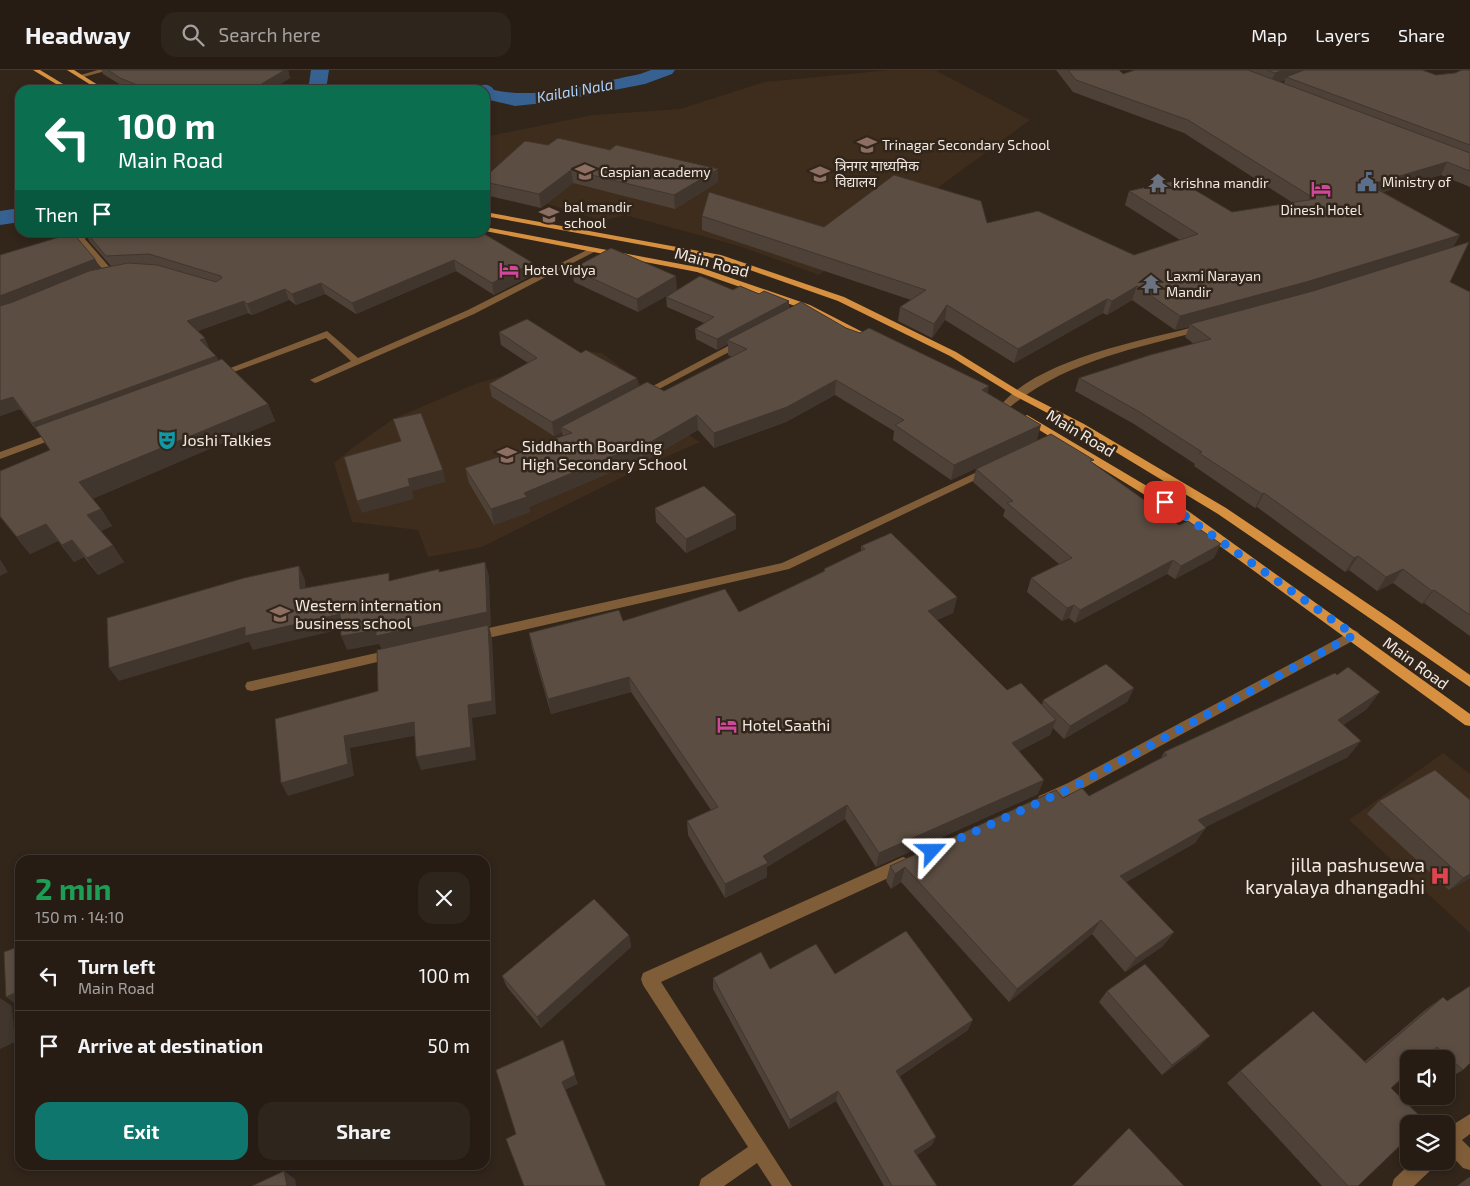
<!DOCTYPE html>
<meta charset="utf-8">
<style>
:root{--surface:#261c14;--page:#2e251d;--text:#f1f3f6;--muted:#a4a1a0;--line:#423a34;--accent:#0f766e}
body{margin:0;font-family:"Exo 2","Noto Sans Devanagari",sans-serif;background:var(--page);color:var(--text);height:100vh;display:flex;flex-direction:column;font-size:19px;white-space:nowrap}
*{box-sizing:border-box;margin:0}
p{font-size:16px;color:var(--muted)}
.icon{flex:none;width:28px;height:28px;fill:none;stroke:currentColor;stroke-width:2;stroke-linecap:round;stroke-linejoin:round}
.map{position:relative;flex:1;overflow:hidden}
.panel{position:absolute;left:15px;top:785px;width:475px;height:315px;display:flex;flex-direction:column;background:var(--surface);border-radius:15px;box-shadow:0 2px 8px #0003,0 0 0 1px var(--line)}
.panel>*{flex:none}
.banner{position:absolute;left:15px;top:15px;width:475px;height:152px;border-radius:15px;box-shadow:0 2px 8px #0003,0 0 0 1px var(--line);background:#0b6e4f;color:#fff;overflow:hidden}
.tools{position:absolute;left:1400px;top:980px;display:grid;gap:10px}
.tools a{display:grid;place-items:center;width:55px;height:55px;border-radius:10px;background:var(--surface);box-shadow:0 2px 8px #0003,0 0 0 1px var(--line);font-size:25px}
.pin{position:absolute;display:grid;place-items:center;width:42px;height:42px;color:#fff;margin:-21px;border-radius:10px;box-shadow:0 2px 8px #0006}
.me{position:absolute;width:55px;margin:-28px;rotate:66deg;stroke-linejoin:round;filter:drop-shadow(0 0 4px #0008)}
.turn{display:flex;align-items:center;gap:18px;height:105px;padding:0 20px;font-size:22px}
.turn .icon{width:65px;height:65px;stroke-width:2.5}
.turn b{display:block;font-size:35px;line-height:42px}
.then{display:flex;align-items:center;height:48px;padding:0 20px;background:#0003;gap:10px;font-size:19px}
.round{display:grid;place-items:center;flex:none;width:52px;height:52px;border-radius:15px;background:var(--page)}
.summary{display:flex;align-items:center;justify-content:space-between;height:85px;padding:0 20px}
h1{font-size:30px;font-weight:700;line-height:38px;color:#1e9e55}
.primary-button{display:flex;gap:10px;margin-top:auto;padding:10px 20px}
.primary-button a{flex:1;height:58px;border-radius:15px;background:var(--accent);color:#fff;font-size:20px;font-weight:700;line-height:58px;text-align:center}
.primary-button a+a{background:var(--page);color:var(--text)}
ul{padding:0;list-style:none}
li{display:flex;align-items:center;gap:15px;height:70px;padding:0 20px;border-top:1px solid var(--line)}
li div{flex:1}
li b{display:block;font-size:19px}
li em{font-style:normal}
header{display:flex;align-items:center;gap:30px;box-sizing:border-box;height:70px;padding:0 25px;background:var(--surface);border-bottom:1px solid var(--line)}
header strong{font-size:24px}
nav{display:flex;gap:28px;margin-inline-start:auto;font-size:18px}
.search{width:350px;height:45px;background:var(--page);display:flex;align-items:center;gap:12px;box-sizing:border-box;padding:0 18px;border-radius:15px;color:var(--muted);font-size:19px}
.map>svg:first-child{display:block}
.built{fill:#3e2c1d}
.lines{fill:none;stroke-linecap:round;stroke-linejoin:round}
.canal{fill:#376191;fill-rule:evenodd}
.street{fill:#805d39;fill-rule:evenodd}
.primary{fill:#d7903f;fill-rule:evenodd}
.wall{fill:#4e4238;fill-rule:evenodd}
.shaded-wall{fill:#40362e}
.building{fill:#5b4d41;stroke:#40362e}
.route{stroke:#1a73e8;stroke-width:9;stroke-dasharray:0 16.2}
.labels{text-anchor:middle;stroke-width:5;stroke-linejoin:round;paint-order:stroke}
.far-poi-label{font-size:14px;fill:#f2e9e2;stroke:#32251a;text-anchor:start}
.far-water-label{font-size:15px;font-style:italic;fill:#add2fd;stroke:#32251a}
.street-label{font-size:16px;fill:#f2e9e2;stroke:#32251a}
.poi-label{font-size:16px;fill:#f2e9e2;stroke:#32251a;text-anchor:start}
.near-poi-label{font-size:19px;fill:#f2e9e2;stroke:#32251a;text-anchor:end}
</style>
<header>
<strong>Headway</strong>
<div class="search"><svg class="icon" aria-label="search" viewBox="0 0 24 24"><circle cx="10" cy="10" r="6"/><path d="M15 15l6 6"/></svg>Search here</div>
<nav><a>Map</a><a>Layers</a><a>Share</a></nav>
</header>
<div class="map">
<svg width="1470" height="1116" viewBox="0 0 1470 1116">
<rect width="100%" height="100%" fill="#32251a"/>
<!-- built -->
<g class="built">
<path d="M891 0H935L1030 50 819 205 739 176 625 145 603 151 485 115V67L592 45 680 39 764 12Z"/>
<path d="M586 281 602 283 638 310 643 321 638 333 700 372 641 398 482 477 428 487 418 460 352 452 334 393 355 376 393 349 475 314 517 301 552 310Z"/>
<path d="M1443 683 1470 704V863L1349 750Z"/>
</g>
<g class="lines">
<!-- canal -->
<g class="canal">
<path d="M311 0H329L326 20H308Z"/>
<path d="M651 0H675L672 4 645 14 553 32 515 36 485 29V20H476L479 16C485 14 490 14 494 20 541 30 594 13 640 4Z"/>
<path d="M20 138V152L0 155V141Z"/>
</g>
<!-- street -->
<g class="street">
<path d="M98 0H109L80 8 77 6Z"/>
<path d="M78 162H86L85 169 112 200V204L97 207V203L104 201 77 169Z"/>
<path d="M589 179 596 181 474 244 318 312 315 313 310 310 351 291 326 268 220 307H214L212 305 327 261 358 288 468 240Z"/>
<path d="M1202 255 1207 258 1205 260C1136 278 1066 291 1010 337L1006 338 1001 335C1040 288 1145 270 1202 255Z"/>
<path d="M743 268 748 271 746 273 644 327H638L636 325Z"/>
<path d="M58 361 63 364 62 366 0 389V382Z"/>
<path d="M990 396 995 399 994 401 789 499 475 571 471 569 469 566 471 563 475 561 782 493Z"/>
<path d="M1354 560 1358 562 1360 565 1358 568 1078 721 1044 736 1039 734 1037 730 1039 726 1068 713Z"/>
<path d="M394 579 399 581 400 584 399 587 252 621 247 620 245 616 247 612 252 611Z"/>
<path d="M903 787 908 789 911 794 908 799 661 912 792 1116H772L757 1093 724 1116H699L701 1109 748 1077 643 915 641 909 643 903Z"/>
<path d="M1470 1044V1064L1462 1070 1470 1078V1100L1463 1098 1446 1080V1059Z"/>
<path d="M1413 1091H1435L1433 1098 1414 1116H1392L1394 1109Z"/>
</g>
<!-- primary -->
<g class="primary">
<path d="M33 0H40L73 20H66Z"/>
<path d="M67 0H74L106 20H99Z"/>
<path d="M485 142 721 185 844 227 956 282 1021 322 1084 354 1226 438 1395 552 1470 605V617L1218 444 1076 358 1015 326 950 286 838 231 719 189 485 146Z"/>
<path d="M485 157 702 198 810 235 880 271 878 273H872L804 239 697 202 485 161Z"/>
<path d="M1027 345 1184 438 1470 644V656L1465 655 1176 444 1023 350 1022 348Z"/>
</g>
</g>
<!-- wall -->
<g class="wall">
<path d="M101 0H288L290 8 271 20H130L124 17 103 4Z"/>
<path d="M1056 0H1119L1123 4 1135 0H1422L1436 5 1455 3 1470 0V117L1441 105 1383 122 1460 165 1453 177 1450 212 1470 222V566L1424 533 1422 534 1393 513 1377 521 1349 500 1345 502 1257 437 1255 438 1194 396 1195 394 1134 354 1075 321 1079 308 1194 274 1185 267 1189 257 1175 260 1132 230 1107 245 1103 243 1014 293 945 250 932 268 898 251 900 237 911 230 702 160V146L824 157 987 153 1134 185 1180 170 1125 135 1129 121 1232 142 1293 133 1184 63 1073 22ZM1285 10 1284 13 1279 12Z"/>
<path d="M548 75 610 80 718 99V112L675 139 573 113 541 138 485 125V107Z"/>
<path d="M85 162H481L533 193 534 204 494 225 456 201 356 244 325 224 296 235 289 230 252 245 248 243 197 261 210 280 216 286 218 290 268 334 275 351 92 429 101 439 112 456 101 461 124 492 98 505 84 487 74 492 58 471 30 484 0 447V401L50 380 40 365 20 339 0 346 95 189 100 198 111 196 89 171Z"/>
<path d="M572 199 677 220 638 242 574 212Z"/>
<path d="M733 220 759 224 789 231V238L846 258 988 323 1037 370 1093 393 1214 488 1175 509 1167 504 1075 553 1069 548 1062 551 1027 522 1031 508 1059 494 1003 446 1005 440 973 412 976 399 1028 374 951 410 893 370 894 361 835 325 786 352 714 378 698 360 643 392 640 390 529 437 530 442 494 455 469 413 465 398 563 366 562 362 554 366 492 327 489 314 528 293 501 275 499 262 581 283 637 308 638 317 664 321 732 287 728 285V274L717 280 696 269 695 259 704 253 667 237 666 227Z"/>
<path d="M655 438 736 459 686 483 656 452Z"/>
<path d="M861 476 957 527 953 543 937 550 1007 620 1042 635 1043 630 1134 618 1127 632 1064 669 1053 658 1050 665 1019 681 1038 724 876 797 845 749 767 797V807L725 828 688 765 687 751 711 740 631 622 551 644 532 578 529 563 623 551 739 542 824 501V499L861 481Z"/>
<path d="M1367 639 1343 655 1348 687 1205 757 1195 773 1126 812 1174 862 1163 876 1125 902 1092 864 1009 932 901 812 891 819 886 811 890 796 1063 728 1089 726 1161 688 1164 682Z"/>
<path d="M1379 731 1470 808 1449 820 1367 744Z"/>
<path d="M629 865 631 877 541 958 507 917 502 906Z"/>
<path d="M835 904 968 960 900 1006 932 1075 917 1085 937 1116H884L836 1031 789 1059 713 919V908Z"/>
<path d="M1107 921 1200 976 1162 1005 1099 932Z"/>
<path d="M1443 927 1463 1000 1446 1010V989H1409L1391 1018 1358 1116H1322L1227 1013 1240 1001 1364 992 1425 940Z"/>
<path d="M1470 1107V1116H1457L1468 1108Z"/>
</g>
<!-- shaded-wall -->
<g class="shaded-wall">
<path d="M285 0H288L290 8 271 20H260L258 16Z"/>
<path d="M1283 0H1312L1286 7 1285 10 1270 15 1275 3Z"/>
<path d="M1447 92 1441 105 1363 128 1369 115Z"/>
<path d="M718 99V112L675 139 674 125Z"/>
<path d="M571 100 573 113 541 138 539 124Z"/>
<path d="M1460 165 1452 179 1299 226 1190 254 1189 257 1175 260 1180 246Z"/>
<path d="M95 189 101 200 0 240V226Z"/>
<path d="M454 190 456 201 356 244 352 233Z"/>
<path d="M533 193 534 204 494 225 492 213Z"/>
<path d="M676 206 677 220 638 242 637 229Z"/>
<path d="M321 213 325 224 296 235 292 224Z"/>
<path d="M1137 216 1132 230 1107 245 1112 231Z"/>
<path d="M285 219 289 230 252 245 247 234Z"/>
<path d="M1107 229 1103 243 1014 293 1018 279Z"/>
<path d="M244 231 248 243 193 263 187 251Z"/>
<path d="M789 231 788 242 727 270 728 274 717 280V269Z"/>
<path d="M947 235 945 250 932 268 934 254Z"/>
<path d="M205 268 210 280 200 270Z"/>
<path d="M216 286 222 298 40 365 32 353Z"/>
<path d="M637 308 638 322 561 357 562 362 554 366 552 352Z"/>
<path d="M836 310 835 325 786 352 714 378V363Z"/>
<path d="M989 316 986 331 982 320Z"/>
<path d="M13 327 20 339 0 346V331Z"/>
<path d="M268 334 275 351 90 430 79 412Z"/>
<path d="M697 345 698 360 643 392 642 377Z"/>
<path d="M1041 355 1037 370 951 410 954 395Z"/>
<path d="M639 375 640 390 529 437 530 442 494 455 491 439 524 423Z"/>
<path d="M443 400 446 412 412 421 414 429 362 443 357 431 408 409Z"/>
<path d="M1264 423 1257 437 1255 438 1262 424Z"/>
<path d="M101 439 112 456 99 462 87 445Z"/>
<path d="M736 445V459L686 483V469Z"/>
<path d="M46 454 58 471 30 484 17 467Z"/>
<path d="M72 470 84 487 74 492 62 475Z"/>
<path d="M1221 474 1214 488 1175 509 1181 496Z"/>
<path d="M113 475 124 492 98 505 87 488Z"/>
<path d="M1358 486 1349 500 1345 502 1354 488Z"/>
<path d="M0 489 8 502 0 506Z"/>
<path d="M1173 490 1167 504 1075 553 1080 540Z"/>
<path d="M485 492 489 506 491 556H489L492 568 496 644 472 648 476 690 421 700 416 687 471 677 382 580 379 574 347 580 341 566Z"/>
<path d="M299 496 305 510 307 533 300 519Z"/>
<path d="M1403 499 1393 513 1377 521 1386 507Z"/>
<path d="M1434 520 1424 533 1422 534 1432 521Z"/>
<path d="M957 527 953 543 924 556 928 541Z"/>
<path d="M1074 535 1069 548 1062 551 1067 538Z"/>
<path d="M340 544 346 558 253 580 249 572 119 611 109 598 245 557Z"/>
<path d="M629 607 631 622 551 644 548 629Z"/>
<path d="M1134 618 1127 632 1064 669 1070 656Z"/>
<path d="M1380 622 1367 639 1326 667 1338 650Z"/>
<path d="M1056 650 1050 665 1006 687 1012 673Z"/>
<path d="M414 652 419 665 350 678 354 706 288 726 281 713 344 666Z"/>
<path d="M1361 671 1348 687 1188 766 1198 750Z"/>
<path d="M1044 710 1038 724 876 797 879 783Z"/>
<path d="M847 735 845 749 767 797V807L725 828V814L763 786Z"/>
<path d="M1206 758 1195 773 1111 821 1120 806Z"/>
<path d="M905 797 901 812 891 819 895 804Z"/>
<path d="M1470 804V808L1449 820 1463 808Z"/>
<path d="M1101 850 1092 864 1009 932 1017 919Z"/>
<path d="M1174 862 1163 876 1125 902 1136 888Z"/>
<path d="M629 865 631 877 541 958 537 947Z"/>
<path d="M20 921V937L6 927Z"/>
<path d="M0 928 12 936 15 972 0 979Z"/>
<path d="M973 950 968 960 893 1010 896 1001Z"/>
<path d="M1210 966 1200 976 1162 1005 1172 995Z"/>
<path d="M563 970 578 1014 565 1020 562 1012Z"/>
<path d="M838 1021 836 1031 789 1059 790 1050Z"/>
<path d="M936 1067 932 1075 910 1089 914 1081Z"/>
<path d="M284 1101 295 1109 296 1116H287Z"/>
</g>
<!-- building -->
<g class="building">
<path d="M108 0H285L258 16 269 20H140L137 19 142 17 120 8Z"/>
<path d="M1068 0H1119L1123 4 1135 0H1248L1470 83V101L1447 92 1369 115 1460 165 1306 212 1180 246 1137 216 1112 231 1107 229 1018 279 947 235 934 254 900 237 926 220 702 146 709 122 824 157 894 105 981 131 987 153 1038 141 1134 185 1198 164 1129 121 1178 110 1232 142 1315 129 1188 50 1076 10Z"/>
<path d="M1267 0H1283L1275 3Z"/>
<path d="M1304 0H1422L1436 5 1455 3 1462 0H1470V75L1286 7Z"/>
<path d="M558 68 610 80 616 75 718 99 674 125 571 100 539 124 485 112V107L525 71 548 75Z"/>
<path d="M86 162H481L533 193 492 213 454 190 352 233 321 213 292 224 285 219 247 234 244 231 187 251 205 268 200 270 216 286 32 353 13 327 0 331V236L13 232 89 201 128 193 157 195 216 212 222 208 221 206 149 184 106 186Z"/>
<path d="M73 163 95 189 0 226V185Z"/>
<path d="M1469 172 1450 212 1470 222V545L1434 520 1432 521 1403 499 1386 507 1358 486 1354 488 1264 423 1262 424 1199 383 1202 382 1138 341 1079 308 1150 285 1211 269 1190 254 1313 221Z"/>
<path d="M611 178 676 206 637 229 572 199Z"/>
<path d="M700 206 733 220 740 216 759 224 764 221 789 231 717 269 695 259 714 247 666 227Z"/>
<path d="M801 232 846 258 860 263 869 258 989 316 982 320 1041 355 954 395 895 355 904 350 836 310 787 337 714 363 697 345 642 377 639 375 524 423 527 427 491 439 465 398 572 363 561 357 647 312 664 321 747 279 727 270Z"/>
<path d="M527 249 581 283 586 280 637 308 552 352 489 314 537 288 499 262Z"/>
<path d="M222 289 268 334 79 412 101 439 87 445 113 475 87 488 72 470 62 475 46 454 17 467 0 446V401L50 380 35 357Z"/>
<path d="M421 343 443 400 408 409 410 416 357 431 344 387 401 371 393 349Z"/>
<path d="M1051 364 1094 390 1090 391 1179 455 1188 451 1221 474 1181 496 1173 490 1080 540 1074 535 1067 538 1031 508 1072 488 1007 433 1013 431 976 399Z"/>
<path d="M704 416 736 445 686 469 655 438Z"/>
<path d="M891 463 957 527 928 541 1007 620 1021 613 1056 650 1012 673 1044 710 879 783 847 735 763 786 768 793 725 814 687 751 718 737 629 607 548 629 529 563 619 540 623 551 725 519 739 542 825 501 824 499 865 479 861 476Z"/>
<path d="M485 492 487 542 376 566V560L341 566 340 544 245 566V557L109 598 107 548 244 508 299 496 300 519 389 503V511L439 499V502Z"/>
<path d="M488 555 492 631 468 635 471 677 416 687 414 652 344 666 348 694 281 713 275 649 378 621 377 580Z"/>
<path d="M1106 594 1134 618 1070 656 1043 630Z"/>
<path d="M1348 597 1380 622 1338 650 1361 671 1198 750 1206 758 1120 806 1174 862 1136 888 1101 850 1017 919 905 797 895 804 890 796 1056 720 1063 728 1082 718 1089 726 1167 685 1164 682 1335 603 1337 605Z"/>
<path d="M1435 700 1470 730V804L1463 808 1379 731Z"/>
<path d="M594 829 629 865 537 947 502 906Z"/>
<path d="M906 861 973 950 896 1001 936 1067 914 1081 937 1116H892L838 1021 790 1050 713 908 761 882 770 899 816 874 835 904Z"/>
<path d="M20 876V921L6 927 4 882Z"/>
<path d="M1145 894 1210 966 1172 995 1107 921Z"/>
<path d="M1470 916V993L1463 1000 1437 977 1423 989H1409V1002L1391 1018 1425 1051 1423 1054H1409V1067L1358 1116H1348L1240 1001 1313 941 1366 993 1443 927 1447 931Z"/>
<path d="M563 970 575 1005 562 1012 606 1116H524L506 1069 516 1064 496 1000Z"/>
<path d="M1129 1058 1184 1116H1072Z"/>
<path d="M284 1101 287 1116H252Z"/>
</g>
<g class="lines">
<!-- route -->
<path class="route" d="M932 781 1073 717 1354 565 1165 432"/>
</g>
<!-- icons -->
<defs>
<symbol id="school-bare" viewBox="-9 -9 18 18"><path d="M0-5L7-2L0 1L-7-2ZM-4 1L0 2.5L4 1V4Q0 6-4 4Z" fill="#8d6e63" stroke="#32251a" stroke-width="2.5" paint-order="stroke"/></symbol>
<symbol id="civic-bare" viewBox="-9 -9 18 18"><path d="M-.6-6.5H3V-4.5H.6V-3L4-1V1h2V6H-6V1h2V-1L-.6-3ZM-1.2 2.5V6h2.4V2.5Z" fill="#5c6f8a" stroke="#32251a" stroke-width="2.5" paint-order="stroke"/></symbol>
<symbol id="temple-bare" viewBox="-9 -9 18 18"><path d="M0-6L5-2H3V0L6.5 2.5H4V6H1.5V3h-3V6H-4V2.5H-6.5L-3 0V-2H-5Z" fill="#6b7280" stroke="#32251a" stroke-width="2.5" paint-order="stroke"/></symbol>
<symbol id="hotel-bare" viewBox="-9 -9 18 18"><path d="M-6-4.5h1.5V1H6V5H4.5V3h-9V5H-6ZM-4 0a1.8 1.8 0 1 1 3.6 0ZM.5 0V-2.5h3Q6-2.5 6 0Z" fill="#d1479c" stroke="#32251a" stroke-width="2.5" paint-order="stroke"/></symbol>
<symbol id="theatre-bare" viewBox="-9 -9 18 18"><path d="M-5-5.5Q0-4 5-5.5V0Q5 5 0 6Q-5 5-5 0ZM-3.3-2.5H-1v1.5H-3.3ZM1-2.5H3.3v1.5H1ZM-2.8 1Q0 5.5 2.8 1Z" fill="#0f9aa8" stroke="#32251a" stroke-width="2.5" paint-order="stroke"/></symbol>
<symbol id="hospital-bare" viewBox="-9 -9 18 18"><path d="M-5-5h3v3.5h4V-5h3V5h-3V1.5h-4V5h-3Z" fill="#e0444e" stroke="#32251a" stroke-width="2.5" paint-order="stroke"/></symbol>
</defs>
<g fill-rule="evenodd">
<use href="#school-bare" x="853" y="61" width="28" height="28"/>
<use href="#school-bare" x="571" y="88" width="28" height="28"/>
<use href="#school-bare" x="806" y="90" width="28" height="28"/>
<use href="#civic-bare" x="1353" y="98" width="28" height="28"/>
<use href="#temple-bare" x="1144" y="99" width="28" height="28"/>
<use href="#hotel-bare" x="1307" y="105" width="28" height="28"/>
<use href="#school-bare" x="535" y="131" width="28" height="28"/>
<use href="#hotel-bare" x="495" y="186" width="28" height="28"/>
<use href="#temple-bare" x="1137" y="200" width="28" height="28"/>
<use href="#theatre-bare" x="153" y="356" width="28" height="28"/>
<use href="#school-bare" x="493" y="371" width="28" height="28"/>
<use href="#school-bare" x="266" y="530" width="28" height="28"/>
<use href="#hotel-bare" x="713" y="641" width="28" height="28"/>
<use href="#hospital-bare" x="1426" y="792" width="28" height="28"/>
</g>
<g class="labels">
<!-- far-poi labels -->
<g class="far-poi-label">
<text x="882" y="80">Trinagar Secondary School</text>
<text x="835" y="101">त्रिनगर माध्यमिक<tspan x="835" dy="16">विद्यालय</tspan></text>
<text x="600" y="107">Caspian academy</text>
<text x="1382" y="117">Ministry of</text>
<text x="1173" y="118">krishna mandir</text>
<text x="564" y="142">bal mandir<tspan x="564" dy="16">school</tspan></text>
<text x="1321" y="145" text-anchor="middle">Dinesh Hotel</text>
<text x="524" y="205">Hotel Vidya</text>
<text x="1166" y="211">Laxmi Narayan<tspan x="1166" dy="16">Mandir</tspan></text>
</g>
<!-- far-water labels -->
<g class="far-water-label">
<text transform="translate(575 21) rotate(-10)" y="5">Kailali Nala</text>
</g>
<!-- street labels -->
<g class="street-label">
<text transform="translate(712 192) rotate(15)" y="6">Main Road</text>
<text transform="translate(1081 363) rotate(31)" y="6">Main Road</text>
<text transform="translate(1416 593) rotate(36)" y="6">Main Road</text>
</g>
<!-- poi labels -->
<g class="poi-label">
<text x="182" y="376">Joshi Talkies</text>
<text x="522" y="382">Siddharth Boarding<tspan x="522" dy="18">High Secondary School</tspan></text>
<text x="295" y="541">Western internation<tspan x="295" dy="18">business school</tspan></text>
<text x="742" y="661">Hotel Saathi</text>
</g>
<!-- near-poi labels -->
<g class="near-poi-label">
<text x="1425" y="802">jilla pashusewa<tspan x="1425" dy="22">karyalaya dhangadhi</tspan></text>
</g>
</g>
</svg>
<div class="tools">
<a><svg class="icon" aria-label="sound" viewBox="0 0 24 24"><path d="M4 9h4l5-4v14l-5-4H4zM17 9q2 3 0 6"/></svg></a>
<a><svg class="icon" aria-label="layers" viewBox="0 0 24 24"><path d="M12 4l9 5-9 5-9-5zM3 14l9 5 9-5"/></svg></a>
</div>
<div class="pin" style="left:1165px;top:432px;background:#d93025"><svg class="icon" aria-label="arrive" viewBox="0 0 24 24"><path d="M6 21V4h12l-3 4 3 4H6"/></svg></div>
<svg class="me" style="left:932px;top:781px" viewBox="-20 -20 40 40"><path d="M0-17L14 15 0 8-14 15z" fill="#1a73e8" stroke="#fff" stroke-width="4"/></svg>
<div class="banner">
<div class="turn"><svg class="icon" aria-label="left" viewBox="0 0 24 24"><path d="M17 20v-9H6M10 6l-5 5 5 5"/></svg><div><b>100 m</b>Main Road</div></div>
<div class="then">Then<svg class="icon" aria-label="arrive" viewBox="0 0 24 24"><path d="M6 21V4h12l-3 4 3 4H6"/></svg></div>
</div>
<section class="panel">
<div class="summary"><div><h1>2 min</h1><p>150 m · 14:10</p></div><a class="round"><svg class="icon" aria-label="close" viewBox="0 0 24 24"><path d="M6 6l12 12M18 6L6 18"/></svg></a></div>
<ul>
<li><svg class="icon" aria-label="left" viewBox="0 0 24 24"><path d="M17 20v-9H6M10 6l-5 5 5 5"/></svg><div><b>Turn left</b><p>Main Road</p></div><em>100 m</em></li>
<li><svg class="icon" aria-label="arrive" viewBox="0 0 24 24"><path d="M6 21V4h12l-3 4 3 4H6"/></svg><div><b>Arrive at destination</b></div><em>50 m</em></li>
</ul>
<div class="primary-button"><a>Exit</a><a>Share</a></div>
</section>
</div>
